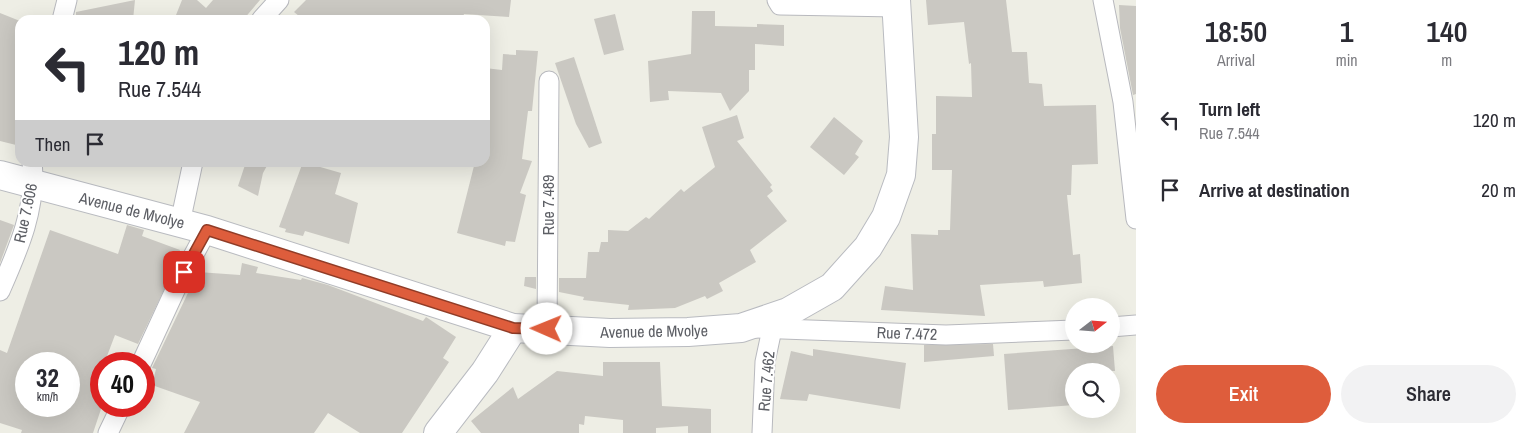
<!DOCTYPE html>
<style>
:root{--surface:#fff;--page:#f2f2f3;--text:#2b2b33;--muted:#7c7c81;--accent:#de5d3c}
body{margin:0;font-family:"Archivo Narrow",sans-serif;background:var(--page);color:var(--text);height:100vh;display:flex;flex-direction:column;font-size:19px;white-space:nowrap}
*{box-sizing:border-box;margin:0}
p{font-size:16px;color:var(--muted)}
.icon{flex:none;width:28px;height:28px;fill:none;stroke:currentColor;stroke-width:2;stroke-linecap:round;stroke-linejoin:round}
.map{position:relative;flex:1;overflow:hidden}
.panel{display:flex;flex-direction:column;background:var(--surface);width:400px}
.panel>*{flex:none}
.banner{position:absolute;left:15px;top:15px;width:475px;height:152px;border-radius:15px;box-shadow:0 5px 20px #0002;background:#fff;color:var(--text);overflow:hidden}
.needle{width:32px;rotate:73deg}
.fabs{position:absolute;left:1065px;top:298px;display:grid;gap:10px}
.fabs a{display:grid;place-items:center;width:55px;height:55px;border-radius:50%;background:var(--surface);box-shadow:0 5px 20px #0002;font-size:25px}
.speed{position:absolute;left:15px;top:352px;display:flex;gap:10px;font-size:25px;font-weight:700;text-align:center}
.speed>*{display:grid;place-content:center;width:65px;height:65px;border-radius:50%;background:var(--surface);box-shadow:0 5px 20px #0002;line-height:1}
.speed small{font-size:12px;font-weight:400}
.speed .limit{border:8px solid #d22;background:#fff;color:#111}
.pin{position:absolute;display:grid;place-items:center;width:42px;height:42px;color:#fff;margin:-21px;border-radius:10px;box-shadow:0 2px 8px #0006}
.me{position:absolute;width:55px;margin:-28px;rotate:271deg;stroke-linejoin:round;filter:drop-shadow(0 0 4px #0008)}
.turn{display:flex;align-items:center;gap:18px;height:105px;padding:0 20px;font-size:22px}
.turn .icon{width:65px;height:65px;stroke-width:2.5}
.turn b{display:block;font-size:35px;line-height:42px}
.then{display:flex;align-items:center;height:48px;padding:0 20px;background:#0003;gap:10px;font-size:19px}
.eta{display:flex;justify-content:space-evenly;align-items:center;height:85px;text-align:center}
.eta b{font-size:30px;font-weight:600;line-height:35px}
.action{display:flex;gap:10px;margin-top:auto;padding:10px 20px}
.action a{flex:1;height:58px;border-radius:30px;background:var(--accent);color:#fff;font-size:20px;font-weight:600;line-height:58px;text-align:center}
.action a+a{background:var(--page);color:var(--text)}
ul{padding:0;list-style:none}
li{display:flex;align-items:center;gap:15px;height:70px;padding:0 20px}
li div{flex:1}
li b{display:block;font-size:19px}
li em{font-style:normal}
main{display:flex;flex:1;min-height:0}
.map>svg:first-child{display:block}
.building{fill:#cac8c2;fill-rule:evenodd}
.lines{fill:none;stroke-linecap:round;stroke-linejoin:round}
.street-casing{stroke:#b8b9be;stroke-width:21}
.secondary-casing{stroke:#b9bbc0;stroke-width:30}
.street{stroke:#fff;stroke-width:19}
.secondary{stroke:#fff;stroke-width:28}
.route-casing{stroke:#903c27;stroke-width:12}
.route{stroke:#de5d3c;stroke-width:9}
.labels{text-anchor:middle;stroke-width:4;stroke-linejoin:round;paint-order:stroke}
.street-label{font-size:16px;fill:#5d5f65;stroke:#fff}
</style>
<main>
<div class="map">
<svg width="1136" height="433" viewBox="0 0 1136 433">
<rect width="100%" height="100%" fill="#eeeee5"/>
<!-- building -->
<g class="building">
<path d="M135 0 133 20H76V12Z"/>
<path d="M182 0H197L206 8 213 0H260L243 20H174Z"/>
<path d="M306 0H511L509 17 464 14 462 20H304L294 12Z"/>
<path d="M926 0H1006L1012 52H1027L1029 83 1042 84 1044 106 1096 105 1098 164 1072 165 1071 195H1067L1073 255 1080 254 1082 283 1044 287 1043 281 980 285 985 316 881 310 885 286 913 290 911 234 938 235V230H950L952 170H932V134H936V96L972 97 971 63 969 64 964 22 928 25Z"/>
<path d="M1119 5 1136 6V94L1133 95 1120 28Z"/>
<path d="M692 11H715V26L757 27V24L784 25V46L755 44V70H749V91L730 111 721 93 668 91 669 100 650 102 648 61 691 54Z"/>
<path d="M0 13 20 21V146L0 141Z"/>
<path d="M615 14 624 50 604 55 594 19Z"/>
<path d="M516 50 538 51 532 111H528L522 159 532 161 520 193 526 195 515 242 506 241 505 246 457 233 475 162H485V68L502 70 503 54 516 55Z"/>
<path d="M574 57 602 143 589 148 576 124 555 63Z"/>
<path d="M737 115 744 138 737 141 772 185 770 187 773 191 767 196 787 221 750 250 756 262 719 283 723 291 707 299 705 296 675 308 628 310 629 305 583 300 584 297 559 292V278H586L588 252H599L601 242H608V230L628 231 646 217 649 219 681 189 684 192 715 167 702 127Z"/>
<path d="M834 117 863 141 855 154 859 157 844 175 810 147Z"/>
<path d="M246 162H269L263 173 258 196 238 186Z"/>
<path d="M303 162 341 173 335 194 358 203 349 244 305 231 303 236 285 232 286 229 279 227Z"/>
<path d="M0 220 14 225 0 263Z"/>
<path d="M127 225 144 230 142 236 180 250 174 269 138 344 115 335 104 364H101L98 377 101 378V409L93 433H21L22 430 0 423V350L7 353 50 230 118 254ZM26 364H69V406H26Z"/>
<path d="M242 263 258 267 256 273 301 280 302 278 328 285 423 321 426 317 456 337 443 358 449 362 402 433H360L328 413 314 433H184L200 402 152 385 156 369 152 368 198 272 240 275Z"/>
<path d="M525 277H536V289L524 286Z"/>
<path d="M993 344 994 356 924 362V345Z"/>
<path d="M1113 346 1115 371H1074V405L1008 410 1004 354Z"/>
<path d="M813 349 906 363 900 409 809 394 807 401 780 399 791 351 813 356Z"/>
<path d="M603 362H660L662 406 711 409V433H688V426L656 428V433H623V420L585 416 584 425 579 424V433H481L471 421 513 387 518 399 557 371 603 376Z"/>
</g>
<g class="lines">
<defs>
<g id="street">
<path d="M777 0 780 5 897 7"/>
<path d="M1103 0 1123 102 1136 219"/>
<path d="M62 20 67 0"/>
<path d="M261 20 279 0"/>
<path d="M180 223 193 162"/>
<path d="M0 291C18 250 37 208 32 162"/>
<path d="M1111 327 1136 325"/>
<path d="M755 328 946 335 1074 330"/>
<path d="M547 329 549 81"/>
<path d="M141 364 177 286 207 230"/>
<path d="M108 433 121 406"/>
<path d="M762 433 765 362 772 329"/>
</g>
<g id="secondary">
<path d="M0 175 207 230 513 328 610 333 688 332 741 328 788 312 832 287 868 247 886 217 901 175 904 137 896 0"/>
<path d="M438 433 485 372 513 328"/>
</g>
</defs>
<!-- street casing -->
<use href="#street" class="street-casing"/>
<!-- secondary casing -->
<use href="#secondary" class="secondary-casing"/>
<!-- street -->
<use href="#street" class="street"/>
<!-- secondary -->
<use href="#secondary" class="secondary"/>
</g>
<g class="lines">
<defs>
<path id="route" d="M184 272 207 230 513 328 547 329"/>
</defs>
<!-- route casing -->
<use href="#route" class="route-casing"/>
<!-- route -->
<use href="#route" class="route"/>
</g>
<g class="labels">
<!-- street labels -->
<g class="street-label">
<text transform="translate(548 205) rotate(-90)" y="6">Rue 7.489</text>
<text transform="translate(132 210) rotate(14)" y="6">Avenue de Mvolye</text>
<text transform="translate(25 213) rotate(-78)" y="6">Rue 7.606</text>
<text transform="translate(654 331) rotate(-1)" y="6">Avenue de Mvolye</text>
<text transform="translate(907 333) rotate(2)" y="6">Rue 7.472</text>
<text transform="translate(766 381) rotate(-85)" y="6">Rue 7.462</text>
</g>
</g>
</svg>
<div class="fabs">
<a><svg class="needle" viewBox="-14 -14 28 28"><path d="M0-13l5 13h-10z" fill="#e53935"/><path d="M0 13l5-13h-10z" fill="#7c7c81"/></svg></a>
<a><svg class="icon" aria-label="search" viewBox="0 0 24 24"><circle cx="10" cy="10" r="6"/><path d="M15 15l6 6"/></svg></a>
</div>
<div class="speed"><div>32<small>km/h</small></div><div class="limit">40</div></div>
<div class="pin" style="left:184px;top:272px;background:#d93025"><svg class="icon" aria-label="arrive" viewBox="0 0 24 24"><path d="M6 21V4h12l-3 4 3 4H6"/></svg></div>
<svg class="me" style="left:547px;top:329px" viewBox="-20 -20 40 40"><circle r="19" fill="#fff"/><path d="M0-13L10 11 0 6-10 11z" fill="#de5d3c"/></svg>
<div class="banner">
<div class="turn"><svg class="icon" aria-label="left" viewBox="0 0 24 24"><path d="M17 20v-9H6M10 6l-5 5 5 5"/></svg><div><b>120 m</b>Rue 7.544</div></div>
<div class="then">Then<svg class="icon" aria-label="arrive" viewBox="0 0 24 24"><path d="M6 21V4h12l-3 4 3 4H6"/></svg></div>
</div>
</div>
<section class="panel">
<div class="eta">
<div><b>18:50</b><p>Arrival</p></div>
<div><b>1</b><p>min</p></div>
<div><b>140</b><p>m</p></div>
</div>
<ul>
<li><svg class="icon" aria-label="left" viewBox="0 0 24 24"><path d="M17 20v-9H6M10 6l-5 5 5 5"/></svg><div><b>Turn left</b><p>Rue 7.544</p></div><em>120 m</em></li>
<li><svg class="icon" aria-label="arrive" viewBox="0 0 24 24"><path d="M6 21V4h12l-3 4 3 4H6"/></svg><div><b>Arrive at destination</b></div><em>20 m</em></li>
</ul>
<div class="action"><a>Exit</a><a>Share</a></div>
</section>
</main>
